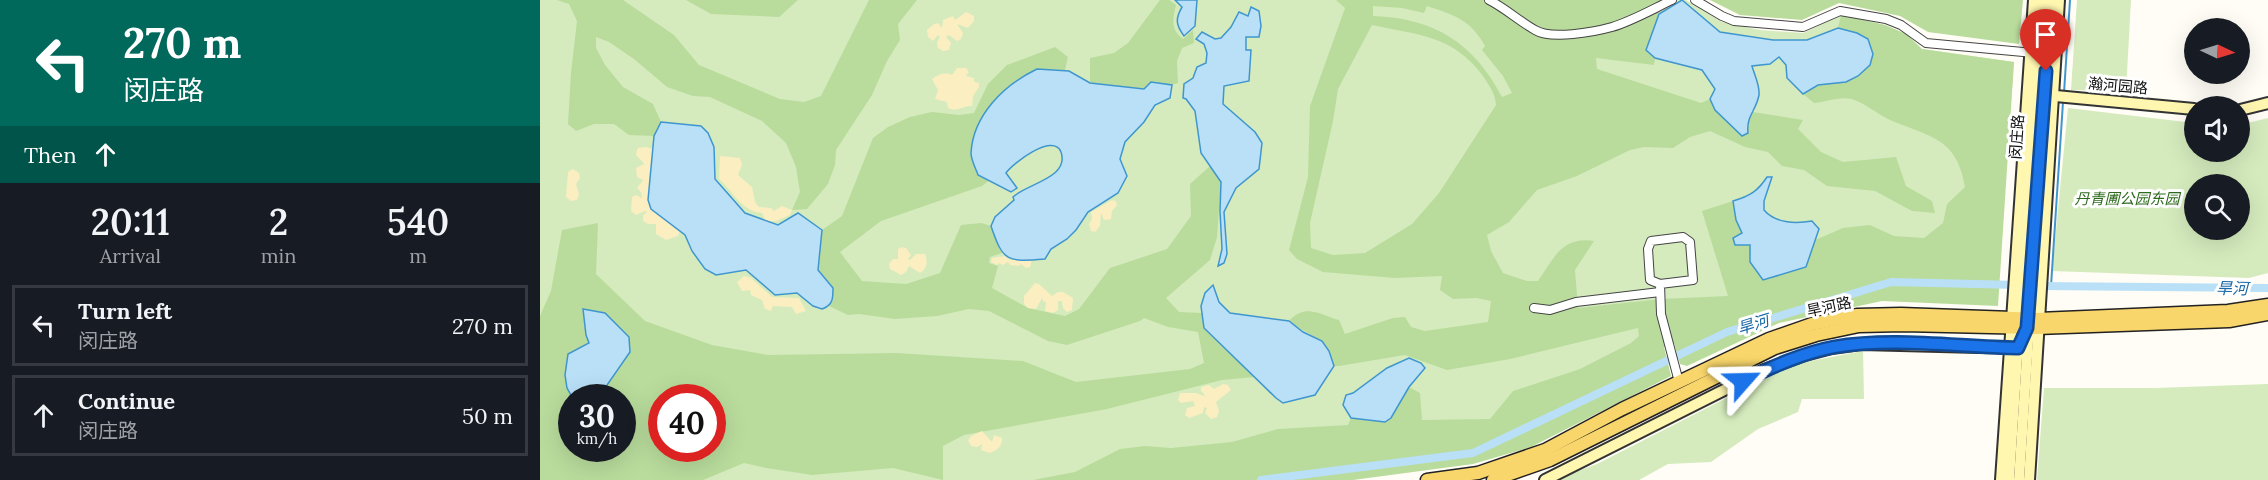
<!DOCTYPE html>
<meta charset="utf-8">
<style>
:root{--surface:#171b24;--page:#242831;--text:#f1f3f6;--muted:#9ea1a6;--line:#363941}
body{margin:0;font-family:Lora,"Noto Sans SC",serif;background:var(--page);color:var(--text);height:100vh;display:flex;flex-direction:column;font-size:22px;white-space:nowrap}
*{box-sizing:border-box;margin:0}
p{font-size:20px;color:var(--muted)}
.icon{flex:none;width:33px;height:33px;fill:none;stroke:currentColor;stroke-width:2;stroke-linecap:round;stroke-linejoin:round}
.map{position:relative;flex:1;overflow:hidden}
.side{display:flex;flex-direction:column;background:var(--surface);width:540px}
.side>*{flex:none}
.top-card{background:#00695c;color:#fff;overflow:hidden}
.needle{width:39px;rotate:94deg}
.controls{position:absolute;left:1644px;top:18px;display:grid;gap:12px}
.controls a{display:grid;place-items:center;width:66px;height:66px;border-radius:50%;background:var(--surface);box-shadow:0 6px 24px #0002;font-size:30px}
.speed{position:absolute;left:18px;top:384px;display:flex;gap:12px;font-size:30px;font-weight:700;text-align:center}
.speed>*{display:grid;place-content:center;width:78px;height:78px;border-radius:50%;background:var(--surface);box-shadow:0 6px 24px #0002;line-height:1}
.speed small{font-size:15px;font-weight:400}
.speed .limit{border:9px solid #d22;background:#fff;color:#111}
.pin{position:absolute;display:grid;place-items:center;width:51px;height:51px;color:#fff;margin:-62px -26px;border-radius:50% 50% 50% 0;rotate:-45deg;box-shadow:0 0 6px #0007}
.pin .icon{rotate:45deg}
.me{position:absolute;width:66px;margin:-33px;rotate:65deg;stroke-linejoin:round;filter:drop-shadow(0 0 4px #0008)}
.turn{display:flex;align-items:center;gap:21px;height:126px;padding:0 24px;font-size:27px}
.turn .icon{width:78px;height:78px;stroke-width:2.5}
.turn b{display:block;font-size:42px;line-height:51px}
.then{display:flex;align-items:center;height:57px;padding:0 24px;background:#0003;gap:12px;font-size:22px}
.eta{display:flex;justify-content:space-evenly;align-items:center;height:102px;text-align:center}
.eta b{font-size:36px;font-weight:600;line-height:42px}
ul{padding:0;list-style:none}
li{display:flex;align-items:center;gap:18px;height:81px;margin:0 12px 9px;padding:0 12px;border:3px solid var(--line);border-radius:0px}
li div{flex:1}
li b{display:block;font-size:22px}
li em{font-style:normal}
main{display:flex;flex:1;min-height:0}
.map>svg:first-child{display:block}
.green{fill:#d5ebbd;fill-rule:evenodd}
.forest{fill:#b9dc9c;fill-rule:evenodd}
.sand{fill:#fbeec1}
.water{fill:#b9e0f7;stroke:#3f96cf;stroke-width:1.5}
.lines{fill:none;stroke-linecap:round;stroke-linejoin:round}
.stream{stroke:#3f96cf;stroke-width:2}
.canal{stroke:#b9e0f7;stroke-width:8}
.street-casing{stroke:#444;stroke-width:10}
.secondary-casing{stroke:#333;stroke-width:14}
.primary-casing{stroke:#222;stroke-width:15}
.street{stroke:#fff;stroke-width:8}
.secondary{stroke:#fff6b0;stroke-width:10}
.primary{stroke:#f9d66b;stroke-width:12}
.route-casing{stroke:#114b97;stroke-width:15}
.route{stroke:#1a73e8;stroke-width:10}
.labels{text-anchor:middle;stroke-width:6;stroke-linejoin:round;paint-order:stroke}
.street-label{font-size:15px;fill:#111;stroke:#fff}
.park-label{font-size:15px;font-style:italic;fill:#2f6b1f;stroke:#fff}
.water-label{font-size:16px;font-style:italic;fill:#1768a6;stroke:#fff}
</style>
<main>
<section class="side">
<div class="top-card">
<div class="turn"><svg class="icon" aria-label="left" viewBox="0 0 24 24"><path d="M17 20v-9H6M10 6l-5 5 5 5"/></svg><div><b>270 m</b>闵庄路</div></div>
<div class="then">Then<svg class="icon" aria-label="ahead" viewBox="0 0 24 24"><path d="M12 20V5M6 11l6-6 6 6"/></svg></div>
</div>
<div class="eta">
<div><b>20:11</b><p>Arrival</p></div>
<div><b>2</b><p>min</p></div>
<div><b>540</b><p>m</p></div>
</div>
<ul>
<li><svg class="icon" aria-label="left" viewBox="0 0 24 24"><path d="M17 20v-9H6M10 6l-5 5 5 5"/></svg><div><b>Turn left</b><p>闵庄路</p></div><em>270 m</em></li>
<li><svg class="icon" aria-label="ahead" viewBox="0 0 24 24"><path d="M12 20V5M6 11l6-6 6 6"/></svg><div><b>Continue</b><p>闵庄路</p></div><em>50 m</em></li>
</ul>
</section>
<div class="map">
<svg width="1728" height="480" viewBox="0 0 1728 480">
<rect width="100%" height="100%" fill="#fffdf5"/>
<!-- green -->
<g class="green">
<path d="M0 0H1146L1182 22 1220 30 1263 33 1301 15 1345 25 1366 34 1382 49 1474 62 1459 273 1206 311 1124 347 1026 412 677 480H0ZM32 398H82V448H32ZM122 398H172V448H122Z"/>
<path d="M1537 0H1591L1586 91 1531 90Z"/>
<path d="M1528 108 1654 123V152H1700V125L1728 118V273L1709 278 1512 271ZM1700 184V230H1654V184Z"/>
<path d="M1323 351 1324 399H1262L1258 412 1218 429 1171 462 1128 464 1099 480H1014L1057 464 1206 388 1260 363Z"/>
<path d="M1728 384V480H1497L1504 388H1616Z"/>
</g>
<!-- forest -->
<g class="forest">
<path d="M17 0H83L134 35 159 65 240 99 264 102 281 96 329 0H377L358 24 360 40 347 61 332 95 296 150 295 165 288 184 267 209 252 210 260 192 256 167 246 143 222 121 170 97 153 96 127 87 94 59 69 42 56 37V48L65 65 83 87 113 104 121 122 114 136 89 135 74 124H54L36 131 28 124 31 73 37 21 29 4Z"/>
<path d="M146 0H258L239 17 171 14Z"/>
<path d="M620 0H629L636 5C633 19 630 29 643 39L653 30 654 43 642 48 637 61 638 83 632 85 612 82 604 89 550 83V58L574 53 588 43Z"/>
<path d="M796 0H1125L1114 5 1119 14 1106 49 1115 58 1114 65 1056 58 1057 69 1161 103 1170 99 1175 110 1207 122 1213 112 1263 120 1258 129 1281 152 1303 162 1356 157 1366 186 1392 201 1395 213 1372 211 1335 191 1287 186 1264 170 1242 166 1228 152 1205 147 1170 131 1150 137 1133 148 1104 147 1090 150 1037 176 997 190 969 222 947 235 951 251 963 273 987 281H998C1014 258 1022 236 1054 241L1035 270 1038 308 1121 299 1188 296 1162 211 1193 201 1196 220 1202 233 1195 245H1210L1266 267 1275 240 1303 228 1330 225 1354 236 1384 238 1403 223 1407 204 1425 187C1417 136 1388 137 1348 119 1336 113 1323 102 1311 99 1301 96 1284 102 1274 103L1263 94 1278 85 1306 82 1317 33 1298 28 1301 15 1345 25 1366 34 1382 49 1474 62 1458 306 1342 301 1239 323 1147 366 1140 364 1134 343 1124 347 1131 376 991 447 933 464 813 480H493L535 472 580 449 605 446 631 448 692 442 738 429 808 425 811 418 845 421 851 418 869 387 880 393 882 420 950 419 973 391 1040 369 1091 343 1099 336 1098 328 970 359 907 370 865 355 799 366H794C785 336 772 338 749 321 765 303 779 314 799 320L805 334 853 318 865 317 871 327 885 331 948 322 951 301 937 298 913 299 900 290 902 276 855 278 783 272 757 259 749 250 768 177 770 106 805 8ZM833 6 862 8 884 13 887 6C914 15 931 20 945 46L942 50 963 76 972 93 962 97C934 43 894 18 833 16ZM832 25C878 35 913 35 943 76 950 87 955 93 956 105L899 193 872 224 825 253 793 255 771 248 770 223 793 121 798 89Z"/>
<path d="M1170 0H1483L1479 44 1388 32 1360 16 1299 3 1262 20 1200 15Z"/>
<path d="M515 47 528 57 525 70 497 69 438 175 450 180 442 186 341 221 300 252 322 281 366 284 400 273 421 225 441 223 451 226 462 253 450 257 449 263 458 266 452 288 488 308 525 316 539 309 570 268 627 249 651 216 650 184 670 166 681 182 677 237 670 260 626 298 639 312 662 313 664 328 715 377 682 380 567 409 424 435 403 446V480L353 468 272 475 226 468 204 463 163 480H0V316L11 291 22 230 58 223 56 274 105 321 172 345 228 355 357 353 483 361 536 382 650 369 664 363 658 332 628 327 604 318 600 321 527 345 508 341 449 311 429 309 397 316 355 319 319 314 308 315 289 306 293 301V288L278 270 282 230 302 216 333 138 348 127 370 117 392 112 419 115 434 113 448 84 467 65ZM32 398H82V448H32ZM122 398H172V448H122Z"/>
</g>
<!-- sand -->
<g class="sand">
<path d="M426 12 434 16V21L428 28 417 24 423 33 421 39 417 41 409 35 406 37 411 43 409 50 403 51 398 48 397 42 400 37 398 35 393 41 388 37 387 30 394 24 398 23 402 28 403 20 413 16 415 20Z"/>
<path d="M417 68H426L429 72 426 76 434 78V82L439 83V87L433 96 432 106C423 105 418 113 408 108L407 102 395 99 398 90 392 79C399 74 404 72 412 75Z"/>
<path d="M106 147 113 149 108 200 111 209 140 231 138 236 126 240 116 234V224H108L103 221V215L107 212 105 211 96 215 91 211 92 197 96 195 102 198 101 192 97 188 103 180 97 177 96 168 104 164C100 156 93 158 98 148Z"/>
<path d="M180 156 200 158 202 165 198 175 212 187 215 202 219 207 231 208 234 211 242 206 252 210 250 215 236 221H226L222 213C201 211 193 191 179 179Z"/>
<path d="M33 169 39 173 40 178 36 184 39 194 37 200 31 201 26 197 28 172Z"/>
<path d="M572 200 576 201 577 205 572 211 571 219 564 220 561 213 560 226 555 232 551 231 549 224 552 219 551 212Z"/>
<path d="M362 247 366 248 371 255 368 259 370 260 376 254H385C388 262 387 269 380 273L369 266 366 272 361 275 350 269 349 264 353 259H358V249Z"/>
<path d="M465 256 470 260H492L490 267 486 268 481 264 479 266 470 265 468 262 463 265 459 263 457 265 451 262 452 258Z"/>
<path d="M204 276 211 278 232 297 259 298 266 311 256 314 252 307 233 306 231 311 225 309 222 300 211 295 210 290 202 291 197 282Z"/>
<path d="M495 283 499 284 512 296 518 292H523L533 298 532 310 527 312 523 308 522 301H518V310L513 313 505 311 506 302 503 301 502 298 496 309 488 308 484 304V296Z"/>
<path d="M683 384 688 385 691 390 676 402 679 411 677 417 671 419 665 413 667 408 664 407 663 413 649 418 645 415 647 408 655 406 653 401 641 403 638 400 640 393H656L664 396 665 395 661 391V387L669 385 674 389Z"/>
<path d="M442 431 452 442 454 435 462 438C463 446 457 450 450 453L441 450 442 444 437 447 431 446 428 440 431 436Z"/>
</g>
<!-- water -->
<g class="water">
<path d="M635 0H657L655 26 644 36C636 25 635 19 642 7Z"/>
<path d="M1142 0 1180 32 1233 40H1267L1298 28 1317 33 1328 39 1333 54 1330 65 1318 76 1306 82 1278 85 1263 94 1247 78 1246 65 1239 57 1230 64 1212 66C1214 74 1220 85 1219 95 1216 111 1206 116 1208 133L1202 136 1175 110 1170 99 1175 89 1162 70 1115 58 1106 50 1119 14Z"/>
<path d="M711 7 719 11 721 26 719 37H706V50H711L709 81 684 86 683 104 715 132 722 143 719 169 696 188 684 212 687 254 684 263 678 266 682 249 680 211 681 182 661 153 655 111 646 99 643 98 644 84 653 78 657 67 666 63 667 53 664 44 656 39 662 32 675 39 681 38 691 27 699 12 708 16Z"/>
<path d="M497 69 529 71 550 83 604 89 611 82 632 85 630 98 615 105 604 122 585 142 580 159 587 176 578 193 548 212 536 230 527 239 511 249 505 259C467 262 463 262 451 226L455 217 474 200 473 197C486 184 530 178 521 152 513 132 472 164 466 173L477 188 471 192 438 175C436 169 431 160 431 153 433 115 464 85 497 69Z"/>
<path d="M121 122 161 126 168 133 174 147 175 179 205 213 238 225 258 213 282 230 278 270 293 288C293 299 293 305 282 309L273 306 257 293 235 295 206 270 176 275 165 269 152 251 145 235 111 209 108 200 114 136Z"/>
<path d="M1227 177H1232L1224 201V210C1235 223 1255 224 1272 221L1279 229 1266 267 1223 280 1210 262V245H1195L1193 238 1202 233 1196 220 1193 201C1210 196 1218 191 1227 177Z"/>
<path d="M673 285 679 302 690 313 749 321 763 332 782 341 789 351 794 366 775 395 743 403 736 398 664 328 661 306 665 293Z"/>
<path d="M43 309 65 313 89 337 90 352 65 388 49 397 31 395 27 388 25 375 28 354 49 343 46 335Z"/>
<path d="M869 358 881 363 885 368 869 387 851 418 845 422 811 418 803 405 806 395 813 393 847 368Z"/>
</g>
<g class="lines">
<!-- stream -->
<g class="stream">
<path d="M1524 93 1530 0"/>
<path d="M1511 286 1523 102"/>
</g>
<!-- canal -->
<g class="canal">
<path d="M1499 286 1728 288"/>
<path d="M721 480 933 453 1187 332 1351 282 1478 285"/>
</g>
<defs>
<g id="street">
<path d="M949 0C965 8 979 21 995 30 1011 40 1054 32 1072 27 1092 21 1113 9 1132 0"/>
<path d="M1155 0 1182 16 1194 21 1263 27 1300 11 1346 19 1361 25 1386 43 1494 53"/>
<path d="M1120 284 1110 280 1108 249 1111 241 1143 237 1150 242 1153 280 1120 284 1121 314 1139 382"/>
<path d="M994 308 1010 310 1036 302 1120 292"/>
</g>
<g id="secondary">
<path d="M1505 95 1654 109"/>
<path d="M1700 110 1728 103"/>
<path d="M1479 326 1502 0"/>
<path d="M1005 480 1224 370 1265 355 1292 348 1321 344 1478 348 1487 328"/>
<path d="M1461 480 1494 0"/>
<path d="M1469 480 1478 342"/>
<path d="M1479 480 1510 0"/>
<path d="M1489 480 1519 0"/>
</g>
<g id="primary">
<path d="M887 480 938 473 1005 450 1082 409 1229 339 1272 324 1317 315 1361 314 1498 319 1688 311 1728 305"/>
<path d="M953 480 1010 460 1235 348 1276 335 1319 326 1363 325 1497 328 1689 321 1728 314"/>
</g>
</defs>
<!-- street casing -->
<use href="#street" class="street-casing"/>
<!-- secondary casing -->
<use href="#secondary" class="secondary-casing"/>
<!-- primary casing -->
<use href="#primary" class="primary-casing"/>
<!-- street -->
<use href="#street" class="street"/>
<!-- secondary -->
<use href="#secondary" class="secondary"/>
<!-- primary -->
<use href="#primary" class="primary"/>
</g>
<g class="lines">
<defs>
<path id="route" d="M1203 381C1232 367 1262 353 1294 347 1354 337 1417 347 1478 348L1487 328 1506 71"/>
</defs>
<!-- route casing -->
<use href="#route" class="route-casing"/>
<!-- route -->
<use href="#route" class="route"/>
</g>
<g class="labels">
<!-- street labels -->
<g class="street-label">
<text transform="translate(1578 86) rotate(5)" y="5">瀚河园路</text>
<text transform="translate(1477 137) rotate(-86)" y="5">闵庄路</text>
<text transform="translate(1289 307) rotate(-12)" y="5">旱河路</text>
</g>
<!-- park labels -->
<g class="park-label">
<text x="1587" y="204">丹青圃公园东园</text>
</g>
<!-- water labels -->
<g class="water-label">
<text transform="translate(1692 288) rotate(1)" y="6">旱河</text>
<text transform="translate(1213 324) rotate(-17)" y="6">旱河</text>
</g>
</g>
</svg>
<div class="controls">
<a><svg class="needle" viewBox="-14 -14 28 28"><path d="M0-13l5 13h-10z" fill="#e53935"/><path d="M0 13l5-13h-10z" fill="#9ea1a6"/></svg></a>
<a><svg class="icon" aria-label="sound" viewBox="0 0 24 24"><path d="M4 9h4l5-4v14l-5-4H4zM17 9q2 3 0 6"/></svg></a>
<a><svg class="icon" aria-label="search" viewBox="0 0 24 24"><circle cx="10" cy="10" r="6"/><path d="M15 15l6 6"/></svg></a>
</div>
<div class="speed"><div>30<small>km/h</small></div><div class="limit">40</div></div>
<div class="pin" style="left:1506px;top:71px;background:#d93025"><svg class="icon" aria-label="arrive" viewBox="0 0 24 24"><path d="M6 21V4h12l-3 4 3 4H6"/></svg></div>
<svg class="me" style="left:1203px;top:381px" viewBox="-20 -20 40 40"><path d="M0-17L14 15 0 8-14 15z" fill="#1a73e8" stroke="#fff" stroke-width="4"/></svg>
</div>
</main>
